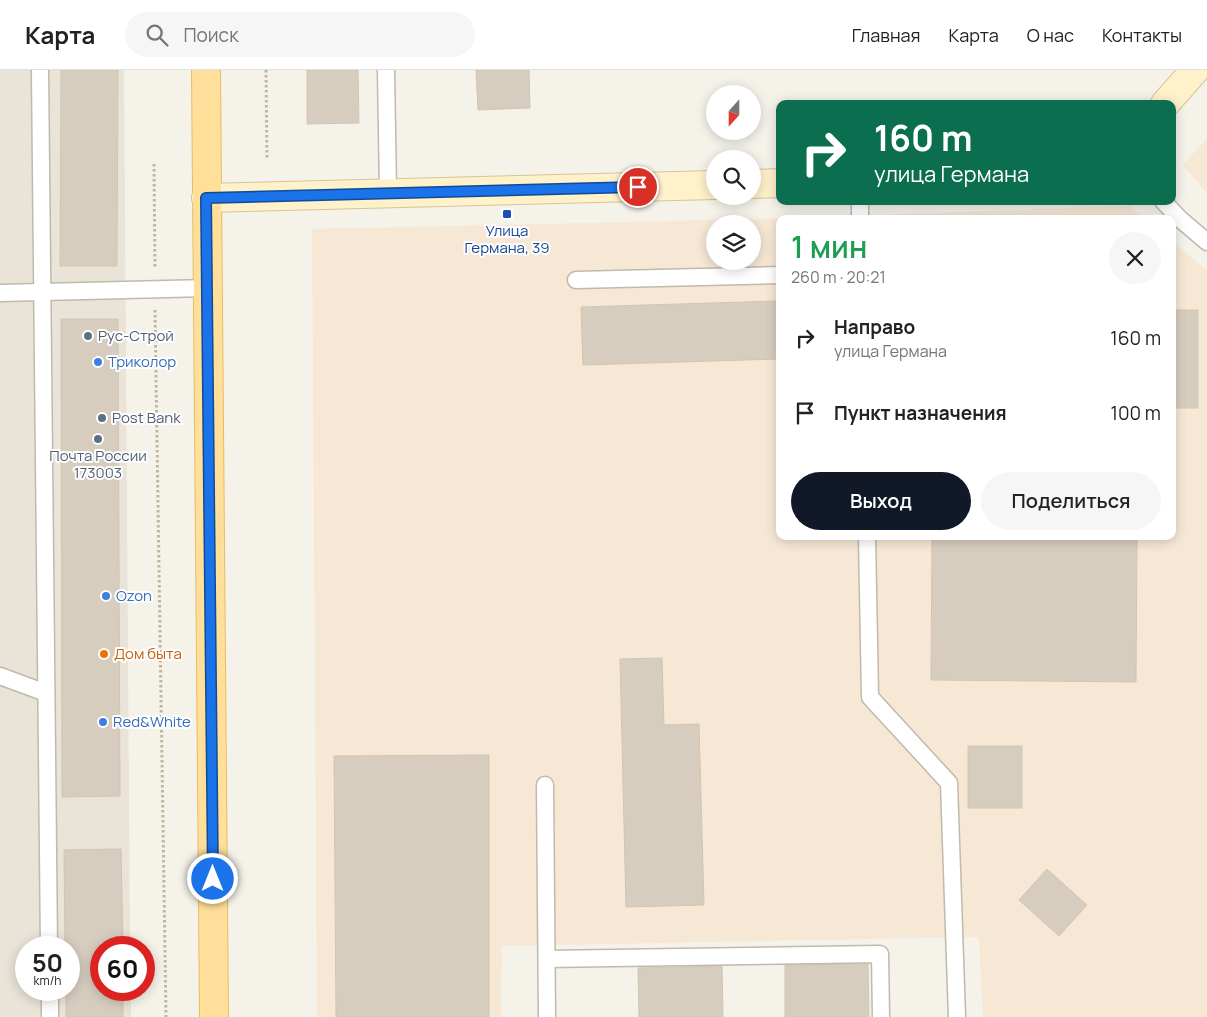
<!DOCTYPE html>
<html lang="ru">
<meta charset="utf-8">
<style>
:root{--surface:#fff;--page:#f6f6f6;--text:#222;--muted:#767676;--line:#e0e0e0;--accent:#111827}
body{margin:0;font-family:Manrope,sans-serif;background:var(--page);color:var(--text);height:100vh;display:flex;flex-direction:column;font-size:19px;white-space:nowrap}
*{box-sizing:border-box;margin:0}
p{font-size:16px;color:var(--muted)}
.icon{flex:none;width:28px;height:28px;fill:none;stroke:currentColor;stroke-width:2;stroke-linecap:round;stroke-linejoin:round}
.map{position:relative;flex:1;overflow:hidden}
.details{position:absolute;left:776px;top:145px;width:400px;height:325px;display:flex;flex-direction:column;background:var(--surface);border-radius:10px;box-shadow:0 2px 12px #0003}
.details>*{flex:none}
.guide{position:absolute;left:776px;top:30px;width:400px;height:105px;border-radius:10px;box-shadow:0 2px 12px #0003;background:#0b6e4f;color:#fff;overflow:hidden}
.needle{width:32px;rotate:201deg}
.controls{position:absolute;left:706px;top:15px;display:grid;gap:10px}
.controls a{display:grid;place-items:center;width:55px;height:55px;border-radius:50%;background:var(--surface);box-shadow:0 2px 12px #0003;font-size:25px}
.speed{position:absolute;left:15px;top:866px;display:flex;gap:10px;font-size:25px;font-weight:700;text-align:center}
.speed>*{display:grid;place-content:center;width:65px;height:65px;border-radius:50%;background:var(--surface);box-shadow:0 2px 12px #0003;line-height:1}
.speed small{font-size:12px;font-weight:400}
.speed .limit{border:8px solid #d22;background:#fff;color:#111}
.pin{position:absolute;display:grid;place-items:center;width:42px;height:42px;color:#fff;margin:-21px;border:2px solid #fff;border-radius:50%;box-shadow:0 1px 5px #0007}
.me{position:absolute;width:55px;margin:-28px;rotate:0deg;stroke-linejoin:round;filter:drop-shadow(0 0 4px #0008)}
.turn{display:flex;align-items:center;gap:18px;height:105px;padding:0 15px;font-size:22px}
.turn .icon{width:65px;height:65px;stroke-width:2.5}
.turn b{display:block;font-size:35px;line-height:42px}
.round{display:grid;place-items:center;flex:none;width:52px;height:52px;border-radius:26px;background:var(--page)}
.overview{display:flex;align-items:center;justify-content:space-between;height:85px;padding:0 15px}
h1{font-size:30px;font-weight:600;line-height:38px;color:#1e9e55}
.cta{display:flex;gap:10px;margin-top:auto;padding:10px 15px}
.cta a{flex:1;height:58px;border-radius:30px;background:var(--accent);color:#fff;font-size:20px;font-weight:600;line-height:58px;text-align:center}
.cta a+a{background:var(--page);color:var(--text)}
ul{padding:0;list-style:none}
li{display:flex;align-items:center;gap:15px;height:75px;padding:0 15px}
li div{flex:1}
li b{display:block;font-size:19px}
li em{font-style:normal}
header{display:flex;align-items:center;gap:30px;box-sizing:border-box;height:70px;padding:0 25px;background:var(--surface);border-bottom:1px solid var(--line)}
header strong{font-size:24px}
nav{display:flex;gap:28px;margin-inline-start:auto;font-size:18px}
.search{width:350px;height:45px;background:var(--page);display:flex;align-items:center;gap:12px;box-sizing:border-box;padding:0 18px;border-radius:28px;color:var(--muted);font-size:19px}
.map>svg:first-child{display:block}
.residential{fill:#e9e3d8;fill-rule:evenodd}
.commercial{fill:#f7e8d5;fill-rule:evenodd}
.building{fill:#d7cdbf;stroke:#d2c5b2}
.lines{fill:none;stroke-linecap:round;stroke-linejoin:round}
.lane-casing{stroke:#c1b9ac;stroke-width:19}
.secondary-casing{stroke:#d6c499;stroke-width:30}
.primary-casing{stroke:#e7bd66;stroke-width:30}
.path{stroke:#c3b59d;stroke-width:3;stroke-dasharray:2.5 2.5;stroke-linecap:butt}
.lane{stroke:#fff;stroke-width:16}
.secondary{stroke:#fff1ca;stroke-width:28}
.primary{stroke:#ffdf99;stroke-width:28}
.route-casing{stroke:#114b97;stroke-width:12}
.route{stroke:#1a73e8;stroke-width:9}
.transit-dot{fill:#1a4fb4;stroke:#fff;stroke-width:2}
.service-dot{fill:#5c6f8a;stroke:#fff;stroke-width:2}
.shop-dot{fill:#3f7fe0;stroke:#fff;stroke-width:2}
.food-dot{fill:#e8710a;stroke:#fff;stroke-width:2}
.labels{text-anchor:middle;stroke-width:4;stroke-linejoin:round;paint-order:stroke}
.transit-label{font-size:15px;fill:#164399;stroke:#fff}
.service-label{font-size:15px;fill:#4e5e75;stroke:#fff;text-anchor:start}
.shop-label{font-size:15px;fill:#366cbe;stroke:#fff;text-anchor:start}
.food-label{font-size:15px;fill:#c56008;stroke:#fff;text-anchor:start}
</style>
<header>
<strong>Карта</strong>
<div class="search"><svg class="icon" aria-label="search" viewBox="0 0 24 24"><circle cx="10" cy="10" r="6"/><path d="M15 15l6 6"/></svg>Поиск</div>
<nav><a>Главная</a><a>Карта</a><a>О нас</a><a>Контакты</a></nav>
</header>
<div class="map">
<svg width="1207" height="947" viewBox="0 0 1207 947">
<rect width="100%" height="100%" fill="#f5f2ea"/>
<!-- residential -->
<path class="residential" d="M0 0H124L130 877 101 878V920H131V947H0ZM26 878H69V920H26Z"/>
<!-- commercial -->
<g class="commercial">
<path d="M1207 68V123L1183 95Z"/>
<path d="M1129 136 1145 149H780V466H1172L1173 172 1207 200V947H983L979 867 502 876 501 947H317L312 159 760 149ZM715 154H752V191H715Z"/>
</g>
<!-- building -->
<g class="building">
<path d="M61 0H118L117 196H60Z"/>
<path d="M307 0H358L359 53 307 54Z"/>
<path d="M476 0H529L530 38 478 40Z"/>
<path d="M777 231 778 289 583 295 581 237Z"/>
<rect x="1172" y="240" width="26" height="98"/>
<path d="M61 249H118L120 726 62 727Z"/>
<path d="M932 466H1137L1136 612 931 610Z"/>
<path d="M662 588 664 655 699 654 704 835 626 837 620 589Z"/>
<rect x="968" y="676" width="54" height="62"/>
<path d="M489 685V947H336L334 686Z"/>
<path d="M121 779 123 878H101V920H123V947H66V920H69V878H65L64 780Z"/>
<path d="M1047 799 1087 835 1059 866 1019 830Z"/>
<path d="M868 894 869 947H785V895Z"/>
<path d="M722 896 723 947H639L638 898Z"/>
</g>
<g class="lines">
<defs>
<g id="lane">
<path d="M40 0 49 878"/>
<path d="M386 0 388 123"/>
<path d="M860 131V149"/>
<path d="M1163 131 1180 149 1207 172"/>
<path d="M576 210 780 205"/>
<path d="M0 223 208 218"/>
<path d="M867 466 870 627 949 713 957 947"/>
<path d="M0 606 46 623"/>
<path d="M545 715 547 947"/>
<path d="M547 889 880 884 881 947"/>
<path d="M50 920V947"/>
</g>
<g id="secondary">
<path d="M1165 34 1195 0"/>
<path d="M752 114 780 113"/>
<path d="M206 128 715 115"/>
</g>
<path id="primary" d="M206 0 214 947"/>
</defs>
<!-- lane casing -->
<use href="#lane" class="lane-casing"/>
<!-- secondary casing -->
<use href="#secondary" class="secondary-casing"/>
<!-- primary casing -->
<use href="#primary" class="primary-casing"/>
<!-- path -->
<g class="path">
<path d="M266 0 267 90"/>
<path d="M154 94 155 199"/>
<path d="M155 240 166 947"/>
</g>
<!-- lane -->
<use href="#lane" class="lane"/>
<!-- secondary -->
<use href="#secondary" class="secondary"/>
<!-- primary -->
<use href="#primary" class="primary"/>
</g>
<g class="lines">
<defs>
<path id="route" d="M213 809 206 128 638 117"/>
</defs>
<!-- route casing -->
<use href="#route" class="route-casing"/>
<!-- route -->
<use href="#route" class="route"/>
</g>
<!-- markers -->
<rect class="transit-dot" x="502" y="139" width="10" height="10" rx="2.5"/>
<g class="service-dot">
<circle cx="88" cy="266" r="5"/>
<circle cx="102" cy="348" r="5"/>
<circle cx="98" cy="369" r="5"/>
</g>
<g class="shop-dot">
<circle cx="98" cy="292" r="5"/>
<circle cx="106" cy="526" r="5"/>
<circle cx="103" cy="652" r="5"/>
</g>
<circle class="food-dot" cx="104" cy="584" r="5"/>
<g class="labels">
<!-- transit labels -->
<g class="transit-label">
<text x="507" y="166">Улица<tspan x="507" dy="17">Германа, 39</tspan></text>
</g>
<!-- service labels -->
<g class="service-label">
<text x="98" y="271">Рус-Строй</text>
<text x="112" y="353">Post Bank</text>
<text x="98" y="391" text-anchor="middle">Почта России<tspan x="98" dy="17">173003</tspan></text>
</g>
<!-- shop labels -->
<g class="shop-label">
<text x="108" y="297">Триколор</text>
<text x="116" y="531">Ozon</text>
<text x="113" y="657">Red&amp;White</text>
</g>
<!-- food labels -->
<g class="food-label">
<text x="114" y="589">Дом быта</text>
</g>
</g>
</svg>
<div class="controls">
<a><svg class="needle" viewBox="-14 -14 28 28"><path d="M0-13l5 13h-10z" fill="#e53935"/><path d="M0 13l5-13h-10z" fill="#767676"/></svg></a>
<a><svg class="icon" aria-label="search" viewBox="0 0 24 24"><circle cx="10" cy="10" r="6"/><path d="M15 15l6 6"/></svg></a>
<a><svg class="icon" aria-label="layers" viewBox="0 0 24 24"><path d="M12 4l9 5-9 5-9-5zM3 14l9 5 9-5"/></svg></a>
</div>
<div class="speed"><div>50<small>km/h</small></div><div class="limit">60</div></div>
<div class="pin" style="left:638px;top:117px;background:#d93025"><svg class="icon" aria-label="arrive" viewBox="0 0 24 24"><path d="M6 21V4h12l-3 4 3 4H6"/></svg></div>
<svg class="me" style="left:213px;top:809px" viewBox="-20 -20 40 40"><circle r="17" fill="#1a73e8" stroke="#fff" stroke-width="3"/><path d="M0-11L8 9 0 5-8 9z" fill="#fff"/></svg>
<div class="guide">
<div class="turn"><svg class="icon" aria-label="right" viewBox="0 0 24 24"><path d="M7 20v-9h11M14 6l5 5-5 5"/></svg><div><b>160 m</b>улица Германа</div></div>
</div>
<section class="details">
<div class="overview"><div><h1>1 мин</h1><p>260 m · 20:21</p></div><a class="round"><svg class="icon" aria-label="close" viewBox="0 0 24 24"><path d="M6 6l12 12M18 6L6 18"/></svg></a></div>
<ul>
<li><svg class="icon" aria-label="right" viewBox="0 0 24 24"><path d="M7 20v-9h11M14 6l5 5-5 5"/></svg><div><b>Направо</b><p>улица Германа</p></div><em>160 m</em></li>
<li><svg class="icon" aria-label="arrive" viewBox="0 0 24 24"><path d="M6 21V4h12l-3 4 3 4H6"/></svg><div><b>Пункт назначения</b></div><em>100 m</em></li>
</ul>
<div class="cta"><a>Выход</a><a>Поделиться</a></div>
</section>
</div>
